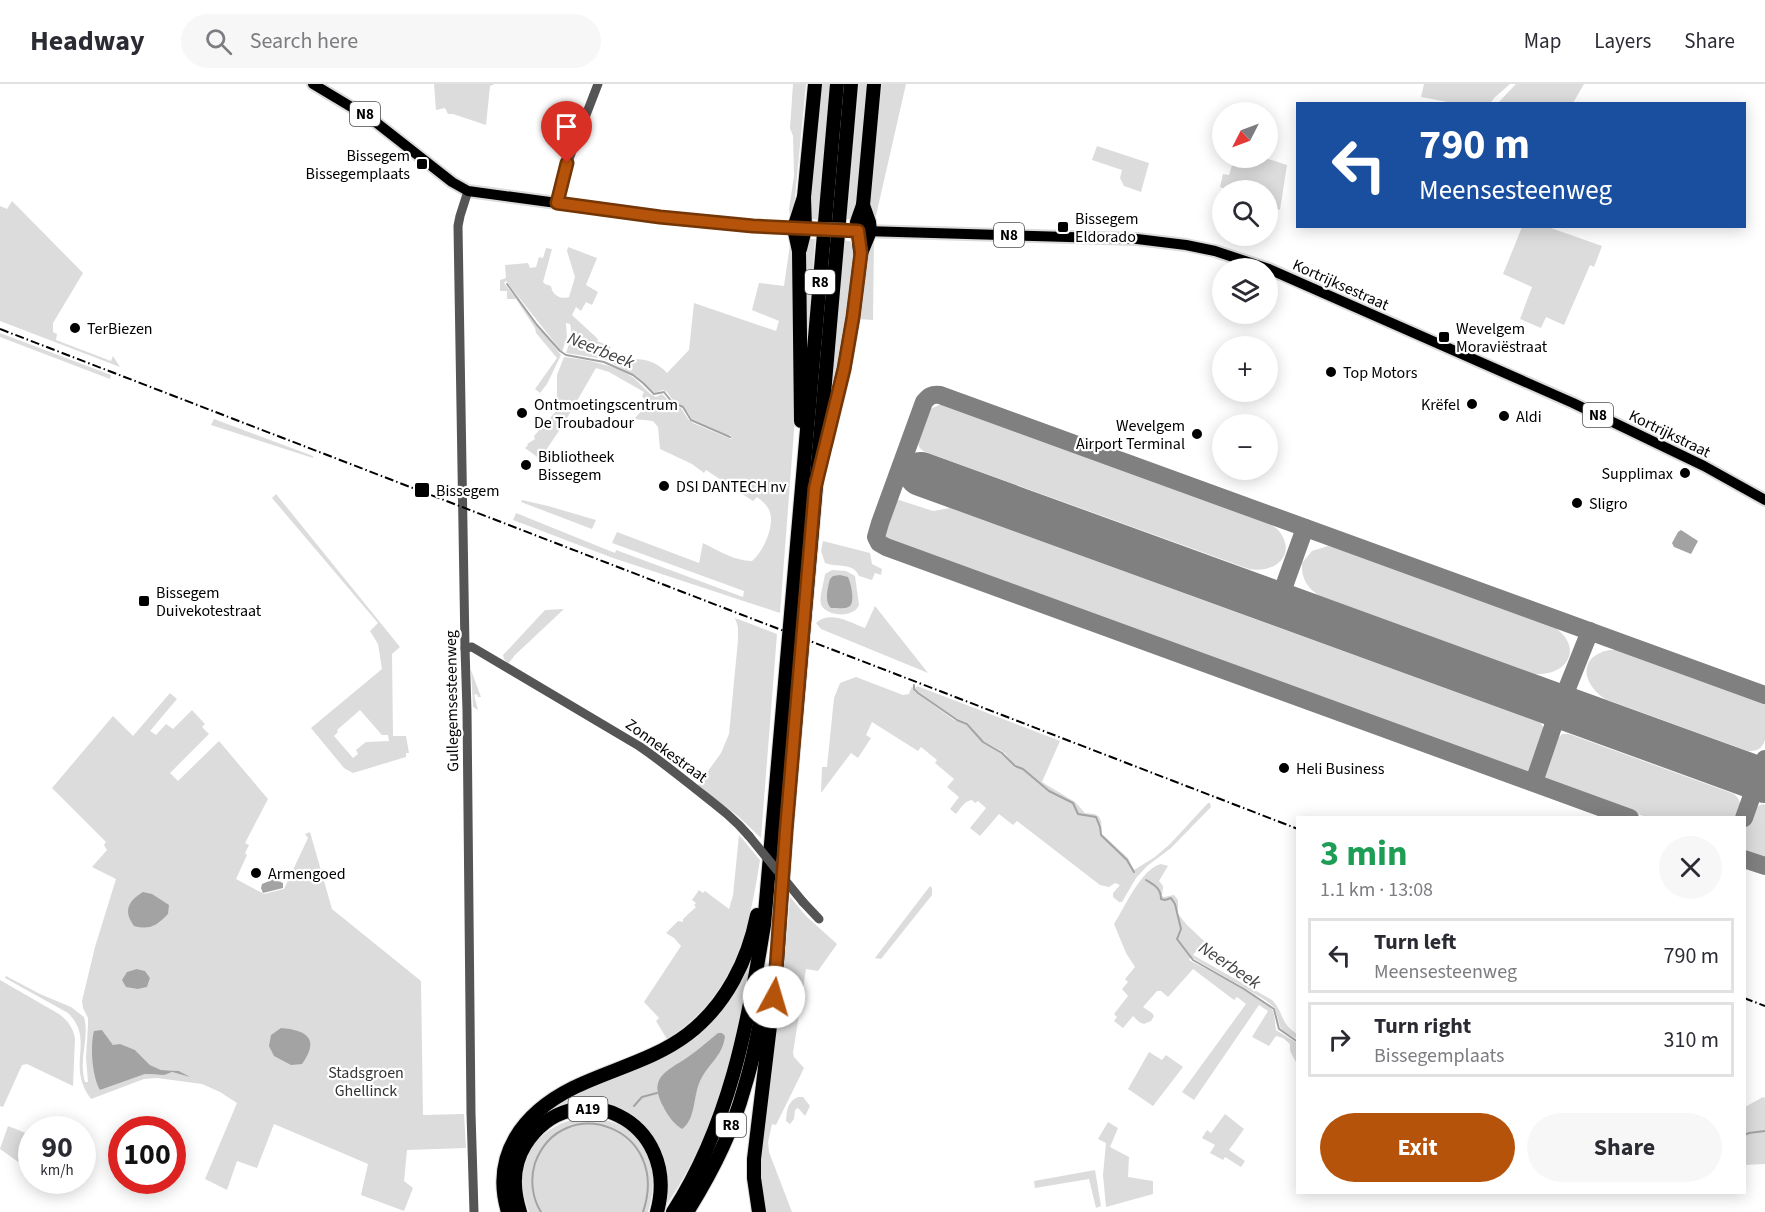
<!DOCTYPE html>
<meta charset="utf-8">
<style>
:root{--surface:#fff;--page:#f7f7f7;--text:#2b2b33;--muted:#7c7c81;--line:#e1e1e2;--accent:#b45309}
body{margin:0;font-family:"Source Sans 3",sans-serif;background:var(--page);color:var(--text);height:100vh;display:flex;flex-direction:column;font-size:22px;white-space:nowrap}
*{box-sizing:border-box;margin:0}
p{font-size:20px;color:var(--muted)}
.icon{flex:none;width:33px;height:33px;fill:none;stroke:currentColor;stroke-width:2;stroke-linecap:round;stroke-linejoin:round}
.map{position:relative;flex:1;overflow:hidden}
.details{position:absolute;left:1296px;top:732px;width:450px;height:378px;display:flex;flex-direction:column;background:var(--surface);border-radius:0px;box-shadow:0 3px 15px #0003}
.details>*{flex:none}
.hud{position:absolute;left:1296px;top:18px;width:450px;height:126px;border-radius:0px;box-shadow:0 3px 15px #0003;background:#1a4fa0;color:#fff;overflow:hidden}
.needle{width:39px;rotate:228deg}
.controls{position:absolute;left:1212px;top:18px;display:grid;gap:12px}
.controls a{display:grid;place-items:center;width:66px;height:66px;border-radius:50%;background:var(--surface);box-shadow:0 3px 15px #0003;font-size:30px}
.speed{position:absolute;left:18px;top:1032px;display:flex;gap:12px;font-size:30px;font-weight:700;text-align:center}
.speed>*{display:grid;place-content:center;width:78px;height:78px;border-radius:50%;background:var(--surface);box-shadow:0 3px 15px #0003;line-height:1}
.speed small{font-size:15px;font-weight:400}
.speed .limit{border:9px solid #d22;background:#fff;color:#111}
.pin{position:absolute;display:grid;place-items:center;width:51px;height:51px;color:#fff;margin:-62px -26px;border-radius:50% 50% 50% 0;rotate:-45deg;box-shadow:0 0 6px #0007}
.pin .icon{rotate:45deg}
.me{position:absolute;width:66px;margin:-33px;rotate:6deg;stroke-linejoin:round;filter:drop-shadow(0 0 4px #0008)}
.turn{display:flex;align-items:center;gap:21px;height:126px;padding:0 24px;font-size:27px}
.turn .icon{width:78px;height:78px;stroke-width:2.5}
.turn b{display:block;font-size:42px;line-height:51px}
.round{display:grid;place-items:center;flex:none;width:63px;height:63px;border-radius:32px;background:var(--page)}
.summary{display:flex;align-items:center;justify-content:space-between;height:102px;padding:0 24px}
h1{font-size:36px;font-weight:700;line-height:45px;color:#1e9e55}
.cta{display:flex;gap:12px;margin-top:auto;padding:12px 24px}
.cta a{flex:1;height:69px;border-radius:36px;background:var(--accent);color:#fff;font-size:24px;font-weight:700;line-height:69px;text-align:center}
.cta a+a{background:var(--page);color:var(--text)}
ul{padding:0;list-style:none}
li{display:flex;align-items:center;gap:18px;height:75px;margin:0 12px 9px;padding:0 12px;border:3px solid var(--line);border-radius:0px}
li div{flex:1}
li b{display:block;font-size:22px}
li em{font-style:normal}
header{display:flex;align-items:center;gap:36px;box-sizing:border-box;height:84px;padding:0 30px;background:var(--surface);border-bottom:2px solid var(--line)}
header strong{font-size:28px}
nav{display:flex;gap:33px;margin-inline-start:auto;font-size:21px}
.search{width:420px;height:54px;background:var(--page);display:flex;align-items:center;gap:15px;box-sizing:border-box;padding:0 21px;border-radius:33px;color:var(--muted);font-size:22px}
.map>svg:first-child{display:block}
.green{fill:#dcdcdc;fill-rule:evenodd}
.water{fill:#a3a3a3}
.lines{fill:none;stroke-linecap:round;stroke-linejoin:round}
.stream{stroke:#a3a3a3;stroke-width:2}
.taxiway{stroke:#808080;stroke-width:18}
.runway{stroke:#808080;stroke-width:44}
.major-casing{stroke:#dbdbdb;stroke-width:14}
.highway-casing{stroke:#dbdbdb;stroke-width:16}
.minor{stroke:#555;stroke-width:9}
.major{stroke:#000;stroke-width:10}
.highway{stroke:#000;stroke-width:14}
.rail{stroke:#000;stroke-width:2;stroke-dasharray:9 3 1.5 3;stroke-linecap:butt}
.major-bridge-casing{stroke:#dbdbdb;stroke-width:14;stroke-linecap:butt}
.minor-bridge{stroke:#555;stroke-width:9}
.major-bridge{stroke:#000;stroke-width:10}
.route-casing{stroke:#753606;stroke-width:15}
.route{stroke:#b45309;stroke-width:10}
.poi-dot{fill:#000;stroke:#fff;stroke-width:2}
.labels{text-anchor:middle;stroke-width:4.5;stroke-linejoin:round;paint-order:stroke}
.shield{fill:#fff;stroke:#4c4c4c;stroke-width:1.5}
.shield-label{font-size:15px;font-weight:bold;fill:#000}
.poi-label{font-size:16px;fill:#000;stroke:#fff;text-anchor:start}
.street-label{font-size:16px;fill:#000;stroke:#fff}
.park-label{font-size:16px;fill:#333;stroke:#fff}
.water-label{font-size:18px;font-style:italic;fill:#444;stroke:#fff}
</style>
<header>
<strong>Headway</strong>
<div class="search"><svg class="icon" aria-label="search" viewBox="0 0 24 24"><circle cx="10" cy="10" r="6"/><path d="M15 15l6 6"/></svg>Search here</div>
<nav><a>Map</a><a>Layers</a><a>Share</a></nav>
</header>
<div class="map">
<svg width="1765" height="1128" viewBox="0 0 1765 1128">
<rect width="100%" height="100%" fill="#fff"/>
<!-- green -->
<g class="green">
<path d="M434 0H495L490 2 486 41 453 30H448L445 24 436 26Z"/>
<path d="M793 0H806L793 133 790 132 789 125 794 92 793 52 790 44Z"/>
<path d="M820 0H831L819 136 812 135 809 129Z"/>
<path d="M859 0H870L855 135H847Z"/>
<path d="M882 0H906L875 136 869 123Z"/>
<path d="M1424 0H1510L1494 14 1490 20 1453 19 1421 13Z"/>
<path d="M1516 0H1584L1573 19 1497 20Z"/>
<path d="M1097 62 1149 79 1141 108 1124 102 1120 94 1122 86 1092 76Z"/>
<path d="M1239 74H1265L1287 81 1280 126 1268 122V106H1230L1220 103 1223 90 1229 91 1232 81H1237Z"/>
<path d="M12 117 83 189 53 239V248L57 250 56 256 111 277 113 272 120 283 0 237V122L7 125Z"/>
<path d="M1522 143H1548L1602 162 1594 183 1590 181 1564 241 1546 233 1541 244 1520 235 1532 203 1503 190Z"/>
<path d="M874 153 873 236 858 235 868 159Z"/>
<path d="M791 154 793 156 795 334 780 529 613 474 513 436 516 429 615 469 616 466 743 513 744 507 612 459 617 448 699 479 703 459C719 467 735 477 752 477 764 467 777 438 768 424 766 420 761 416 757 413L753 417 706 386 704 389 692 380 660 365 658 343 653 337 634 335 648 320 642 312 644 308 609 288 596 284 563 341 540 375 525 364 528 361 527 360 535 355 534 352 557 326V291L564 273C588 276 613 280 634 294 641 300 647 309 656 313L662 310 672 320 681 324 688 335 693 339 731 355V351H728L692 335 684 323 672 315 667 308 663 306 655 309 636 292 604 275 566 269 572 251 570 240 566 239 567 253 562 268 506 197 504 199 561 271 547 300 540 309 535 305 557 274 536 249 535 244 516 215H507V207H500V196L506 194 505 181 528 179 530 184 536 183 539 173 543 174 546 164 552 165 543 198 545 200 551 202C552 211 561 216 569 213L575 193 567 167 568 163 597 174 586 201 598 208 592 221 586 218 581 227 576 223 572 231 598 255 597 257 611 263 606 272 620 279H625L624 276C639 273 656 276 667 289L689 266 694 219 776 247 779 237 752 226 759 199 784 202Z"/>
<path d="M806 155H815L804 304 803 188Z"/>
<path d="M842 156 855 158 845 252 831 317Z"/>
<path d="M0 249 111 291 110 295 0 253Z"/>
<path d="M942 320 949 321 1246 428C1256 434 1271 438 1279 447 1298 471 1274 490 1249 485L923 367 919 363 918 356 927 330 932 324Z"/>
<path d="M214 335 313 372V374L211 341Z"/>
<path d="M276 410 400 563 392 570 393 652H406L409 669H406V673L353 689 344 684 311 644 382 585 378 560 370 547 378 539 272 414ZM360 626 382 651H388L389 657 366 658 356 666 358 670 353 674 334 652 338 648 337 646Z"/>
<path d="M896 415 933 427 950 424 1541 639 1544 645 1545 649 1531 687 1526 690 891 459 884 453V448Z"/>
<path d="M522 416 548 422 596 436 592 445 521 418Z"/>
<path d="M823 457 870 469 872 480 882 485 881 491 875 489 872 496 859 492C853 478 838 484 825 479L821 467Z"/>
<path d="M1328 462 1336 464 1554 543C1584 563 1568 592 1535 590L1320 512C1307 504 1301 494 1302 479L1312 467Z"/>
<path d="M832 486 846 487 855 492 859 521C857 525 856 526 852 528 844 533 824 530 821 520 819 512 824 499 825 490Z"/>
<path d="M875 522 928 589 821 545 816 539C830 526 849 538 865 544Z"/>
<path d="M564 525 515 571 508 580 504 575 503 571 545 526Z"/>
<path d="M735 534 777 550 761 754 739 733 698 701 721 669 729 650 738 556V543Z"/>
<path d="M1610 566H1619L1645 573 1765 618V656C1762 665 1757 667 1748 667L1605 615C1582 600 1577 572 1610 566Z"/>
<path d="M471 586 481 613H478L477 610 474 611 478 626 473 623Z"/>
<path d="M856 593 903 611 909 610 912 602 915 608 954 636 968 641 982 658 1002 669 1015 684 1017 682 1013 680 1005 669 983 657 968 639 953 633 917 607 915 604 917 602 1060 657 1042 698 1075 718 1085 729 1095 730 1099 733 1101 737 1102 750 1128 774 1134 786 1155 773 1170 760 1208 719H1210L1211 723 1171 764 1147 782 1136 794 1122 818H1119L1113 813V809L1120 801 1115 799 1109 803 1100 801 1017 737 1013 741 999 730 980 752 970 744 986 724 978 717 975 719 972 716C964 717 961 724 956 730L950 725 959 713 947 703 954 695 935 679 937 676 921 663 918 667 872 638 866 651 871 654 858 674 851 669 821 709 822 683H827L834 614 840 599Z"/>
<path d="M170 609 177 615 150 647 156 651 166 640 173 645 192 626 205 640 202 643 209 650 170 689 178 697 219 657 268 715 245 759 249 761 245 769 247 771 236 795 264 810 284 805 308 754 305 750 310 748 332 825 421 897 423 1031 464 1030 466 1064 407 1066 404 1097 413 1104 404 1127 361 1111 368 1080 274 1040 257 1084 237 1077 227 1106 205 1095 237 1019 220 1008 202 1000 157 994 144 995 91 1015C87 1010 84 1004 82 998 74 972 91 952 68 929L5 894 6 892 40 910 71 923 84 933C90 953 78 976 85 998H88L86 974 88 941V934L83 924 82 917 95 863 116 795 92 783 107 766 104 761 106 758 52 704 113 632 133 652ZM137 885 145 887 150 894 147 903 138 905ZM102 946 113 961 135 966 150 981 161 986 179 987 187 992 172 988 155 991 145 990 100 1006Z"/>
<path d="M1562 650H1569L1734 710 1738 714 1741 721 1737 733H1646L1547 697 1544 695V689L1556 656Z"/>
<path d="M1763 720 1765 721V777L1744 768C1744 752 1746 725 1763 720Z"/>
<path d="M739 751 760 776C749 848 734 913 667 955L656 937 659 934 644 918 681 862 674 854 666 849 678 837 683 838V835L696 823 694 821 696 819 692 816 699 806 703 809 705 807 729 825 733 811Z"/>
<path d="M1161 780 1168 782 1159 797 1163 802 1162 812 1164 813 1174 811 1178 816V830L1187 841 1204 857 1193 871 1272 916C1285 930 1279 938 1297 950V955L1281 946 1275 924 1265 916 1191 873 1189 876C1205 885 1266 913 1273 927 1275 933 1275 940 1276 946L1297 959V980L1290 967V960L1283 954 1276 952 1269 962 1252 953 1268 927 1259 921 1194 1016 1182 1008 1246 920 1237 913 1234 916 1193 885 1168 913 1161 907H1157L1143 923 1152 929 1154 932 1151 937 1144 940 1139 938 1133 932 1123 944 1114 937 1117 933 1114 930 1128 912 1122 905 1128 898 1125 895 1135 883 1126 869 1114 840C1125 823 1141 785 1161 780Z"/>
<path d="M930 802 932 804V811L881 875 875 874Z"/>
<path d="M790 813 806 832 837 860 818 887 806 885 793 969 794 973 804 984 776 1041 772 1040 768 1058 769 1068 792 1128H766C753 1076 767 1020 773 968 780 917 786 865 790 813Z"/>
<path d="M753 869C739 959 716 1049 664 1125 671 1084 664 1052 626 1029L538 1035 566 1015 674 967Z"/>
<path d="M0 896 59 930C67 936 73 943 75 954L73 1002 27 980 22 981 3 1023 0 1022Z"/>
<path d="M1149 968 1162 976 1166 971 1183 983 1153 1022 1128 1005Z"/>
<path d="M798 1013H803L810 1022 805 1032 798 1024 795 1026 794 1035 790 1040 786 1037C787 1026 787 1018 798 1013Z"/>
<path d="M1763 1013 1765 1014V1080L1745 1081V1023Z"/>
<path d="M1225 1030 1244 1045 1229 1066 1245 1077 1241 1083 1225 1073 1223 1076 1210 1069 1215 1061 1202 1054 1207 1046 1211 1049Z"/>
<path d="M585 1033C642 1036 663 1078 648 1128H529C510 1081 535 1040 585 1033Z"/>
<path d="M1108 1038 1118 1044 1110 1063 1129 1073 1128 1093 1153 1097V1110L1106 1123 1103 1091 1106 1059 1098 1055Z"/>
<path d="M8 1042 31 1051V1087L0 1065Z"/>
<path d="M1095 1086 1101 1122 1096 1124 1089 1095 1035 1104 1034 1097Z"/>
</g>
<!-- water -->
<g class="water">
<path d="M1681 446 1698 457 1691 470 1674 463 1672 459 1678 448Z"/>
<path d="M840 491 848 493C850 498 851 502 852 508 854 527 847 524 831 524 824 517 828 503 830 495L833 492Z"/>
<path d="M274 795 283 799V804L263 809 261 804 262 800Z"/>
<path d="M143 808 152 810 169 821 168 830C156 842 150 846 134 842 123 827 128 817 143 808Z"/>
<path d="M137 885 145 887 150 894 147 903 138 905 126 903 122 896 127 888Z"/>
<path d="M281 944C307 946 320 955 302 980L291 981 274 972 269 962 271 951Z"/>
<path d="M102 946 113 961 120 960 135 966 150 981 161 986 179 987 190 993 172 988 164 991 145 990 100 1006C92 992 90 962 94 947Z"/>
<path d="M718 949H722L725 952C723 972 708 980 700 997 693 1012 696 1035 682 1045 674 1040 668 1032 664 1024 647 993 666 988 688 973 698 966 708 957 718 949Z"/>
</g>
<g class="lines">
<!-- stream -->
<g class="stream">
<path d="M507 200 537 241 560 267 566 271 604 278 633 291 643 299 654 310 664 308 672 318 683 323 691 336 730 353"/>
<path d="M914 601V605L918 609 957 636 967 640 983 658 1002 669 1015 682 1023 685 1049 707 1073 719 1078 730 1096 733 1100 743 1101 751 1127 776 1134 788"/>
<path d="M1146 796C1154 801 1161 804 1161 815L1165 816 1171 814 1175 820 1181 845 1177 855 1193 876 1244 905 1274 925 1279 945 1298 958"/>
<path d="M634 1022 642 1013 657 1009"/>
<path d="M1744 1051 1749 1049 1765 1047"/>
<path d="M541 1128C532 1114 530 1095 535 1079 562 1006 672 1042 643 1128"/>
</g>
<!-- taxiway -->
<g class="taxiway">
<path d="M901 382 921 390"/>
<path d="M1278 519 1305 444"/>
<path d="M1534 698 1560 622 1590 547"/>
<path d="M1630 734 886 463 879 459 876 453 880 439 924 318C929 312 932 310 940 311L1765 611"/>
<path d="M1744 734 1765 675"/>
<path d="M1744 775 1765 782"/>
</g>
<!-- runway -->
<path class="runway" d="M921 390 1765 697"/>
<defs>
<g id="major">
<path d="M313 0 373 36 452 98 468 107 660 133 753 142 802 145"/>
<path d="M864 147 1137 155 1186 161 1215 167 1269 185 1573 319 1704 382 1765 416"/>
</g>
<g id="highway">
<path d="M800 165 805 145 804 113 815 0"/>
<path d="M860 167 857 138 863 121 874 0"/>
<path d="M801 337 799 167 794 144 804 113"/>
<path d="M826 358 844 285 853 233 861 169 870 147 869 138 863 121"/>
<path d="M508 1128C491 1071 523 1029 573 1004 612 985 654 976 688 950 726 921 748 876 757 831"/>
<path d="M520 1128C513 1106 512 1082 525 1061 573 985 682 1036 657 1128"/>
<path d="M673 1128C729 1041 748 941 764 841L837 0"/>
<path d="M687 1128C711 1090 732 1049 744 1005 754 973 760 939 766 905"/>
<path d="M759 1128 754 1094V1075L776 892 786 746 851 0"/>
</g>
</defs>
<!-- major casing -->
<use href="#major" class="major-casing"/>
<!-- highway casing -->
<use href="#highway" class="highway-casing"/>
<!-- minor -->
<g class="minor">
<path d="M468 107 460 132 458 142 465 564 467 627 471 1029 474 1128"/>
<path d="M557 119 569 75 598 0"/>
<path d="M465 564 472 563 639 662C657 674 674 688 692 702 712 718 732 732 749 752"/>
<path d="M803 818 819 835"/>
</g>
<!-- major -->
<use href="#major" class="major"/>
<!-- highway -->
<use href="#highway" class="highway"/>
<!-- rail -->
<g class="rail">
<path d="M0 245 1298 745"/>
<path d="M1744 914 1765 922"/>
</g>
<defs>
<path id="major-bridge" d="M814 145 849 146"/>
</defs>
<!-- major-bridge casing -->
<use href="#major-bridge" class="major-bridge-casing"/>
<!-- minor-bridge -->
<path class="minor-bridge" d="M749 752 803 818"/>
<!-- major-bridge -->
<use href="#major-bridge" class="major-bridge"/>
</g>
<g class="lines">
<defs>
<path id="route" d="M567 79 557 119 660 133 753 142 858 147 861 169 853 233 844 285 815 404 786 746 774 913"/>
</defs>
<!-- route casing -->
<use href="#route" class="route-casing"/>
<!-- route -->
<use href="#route" class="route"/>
</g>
<!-- markers -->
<g class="poi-dot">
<rect x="416" y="74" width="12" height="12" rx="3"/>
<rect x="1057" y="137" width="12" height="12" rx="3"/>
<circle cx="75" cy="244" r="6"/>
<rect x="1438" y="247" width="12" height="12" rx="3"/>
<circle cx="1331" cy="288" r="6"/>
<circle cx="1472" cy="320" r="6"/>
<circle cx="522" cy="329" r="6"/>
<circle cx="1504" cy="332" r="6"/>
<circle cx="1197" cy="350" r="6"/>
<circle cx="526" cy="381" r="6"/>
<circle cx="1685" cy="389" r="6"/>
<circle cx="664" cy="402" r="6"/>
<rect x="414" y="398" width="16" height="16" rx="3"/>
<circle cx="1577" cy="419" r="6"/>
<rect x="138" y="511" width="12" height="12" rx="3"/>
<circle cx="1284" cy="684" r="6"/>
<circle cx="256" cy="789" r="6"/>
</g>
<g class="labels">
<!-- shield labels -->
<g class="shield">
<rect x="350" y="18" width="30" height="24" rx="4.5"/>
<rect x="994" y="139" width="30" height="24" rx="4.5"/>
<rect x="805" y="186" width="30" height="24" rx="4.5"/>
<rect x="1583" y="319" width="30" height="24" rx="4.5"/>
<rect x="568.5" y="1013" width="39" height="24" rx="4.5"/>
<rect x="716" y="1029" width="30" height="24" rx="4.5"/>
</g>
<g class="shield-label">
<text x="365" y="35">N8</text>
<text x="1009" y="156">N8</text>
<text x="820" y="203">R8</text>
<text x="1598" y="336">N8</text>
<text x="588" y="1030">A19</text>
<text x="731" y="1046">R8</text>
</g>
<!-- poi labels -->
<g class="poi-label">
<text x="410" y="77" text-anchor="end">Bissegem<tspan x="410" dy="18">Bissegemplaats</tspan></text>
<text x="1075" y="140">Bissegem<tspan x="1075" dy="18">Eldorado</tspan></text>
<text x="87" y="250">TerBiezen</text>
<text x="1456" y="250">Wevelgem<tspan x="1456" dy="18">Moraviëstraat</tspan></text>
<text x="1343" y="294">Top Motors</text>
<text x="534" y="326">Ontmoetingscentrum<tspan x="534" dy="18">De Troubadour</tspan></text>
<text x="1460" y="326" text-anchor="end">Krëfel</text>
<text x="1516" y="338">Aldi</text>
<text x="1185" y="347" text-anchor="end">Wevelgem<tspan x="1185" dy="18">Airport Terminal</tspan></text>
<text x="538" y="378">Bibliotheek<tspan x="538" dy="18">Bissegem</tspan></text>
<text x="1673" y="395" text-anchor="end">Supplimax</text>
<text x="676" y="408">DSI DANTECH nv</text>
<text x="436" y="412">Bissegem</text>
<text x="1589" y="425">Sligro</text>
<text x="156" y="514">Bissegem<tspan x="156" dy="18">Duivekotestraat</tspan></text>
<text x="1296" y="690">Heli Business</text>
<text x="268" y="795">Armengoed</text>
</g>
<!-- street labels -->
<g class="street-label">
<text transform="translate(1341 200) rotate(24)" y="6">Kortrijksestraat</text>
<text transform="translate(1670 349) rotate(26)" y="6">Kortrijkstraat</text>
<text transform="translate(451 617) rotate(-91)" y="6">Gullegemsesteenweg</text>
<text transform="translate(667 666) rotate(36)" y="6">Zonnekestraat</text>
</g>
<!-- park labels -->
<g class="park-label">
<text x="366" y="994">Stadsgroen<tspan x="366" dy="18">Ghellinck</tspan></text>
</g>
<!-- water labels -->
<g class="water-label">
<text transform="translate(601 266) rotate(22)" y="6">Neerbeek</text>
<text transform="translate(1230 881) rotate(34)" y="6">Neerbeek</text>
</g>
</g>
</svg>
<div class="controls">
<a><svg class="needle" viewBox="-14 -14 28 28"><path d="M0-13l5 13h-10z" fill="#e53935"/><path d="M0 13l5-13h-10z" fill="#7c7c81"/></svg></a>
<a><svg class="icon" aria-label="search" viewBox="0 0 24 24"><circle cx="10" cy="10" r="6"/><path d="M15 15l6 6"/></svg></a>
<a><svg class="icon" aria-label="layers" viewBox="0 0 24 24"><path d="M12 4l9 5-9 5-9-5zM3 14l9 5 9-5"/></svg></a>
<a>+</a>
<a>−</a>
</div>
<div class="speed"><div>90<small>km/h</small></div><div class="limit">100</div></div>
<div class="pin" style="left:567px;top:79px;background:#d93025"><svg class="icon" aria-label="arrive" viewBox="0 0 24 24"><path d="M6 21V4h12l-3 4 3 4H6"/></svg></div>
<svg class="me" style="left:774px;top:913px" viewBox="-20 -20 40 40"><circle r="19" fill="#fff"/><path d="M0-13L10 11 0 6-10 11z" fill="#b45309"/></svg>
<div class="hud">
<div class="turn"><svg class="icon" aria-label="left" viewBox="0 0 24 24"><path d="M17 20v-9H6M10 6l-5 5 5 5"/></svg><div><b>790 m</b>Meensesteenweg</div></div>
</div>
<section class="details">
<div class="summary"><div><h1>3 min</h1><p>1.1 km · 13:08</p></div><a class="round"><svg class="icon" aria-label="close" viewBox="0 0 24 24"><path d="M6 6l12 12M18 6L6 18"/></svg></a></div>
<ul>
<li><svg class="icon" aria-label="left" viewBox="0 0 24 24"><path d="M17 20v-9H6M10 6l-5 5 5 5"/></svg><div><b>Turn left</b><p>Meensesteenweg</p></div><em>790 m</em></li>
<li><svg class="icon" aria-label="right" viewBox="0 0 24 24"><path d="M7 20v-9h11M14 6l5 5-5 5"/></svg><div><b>Turn right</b><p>Bissegemplaats</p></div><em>310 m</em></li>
</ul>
<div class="cta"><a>Exit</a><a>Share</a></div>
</section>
</div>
